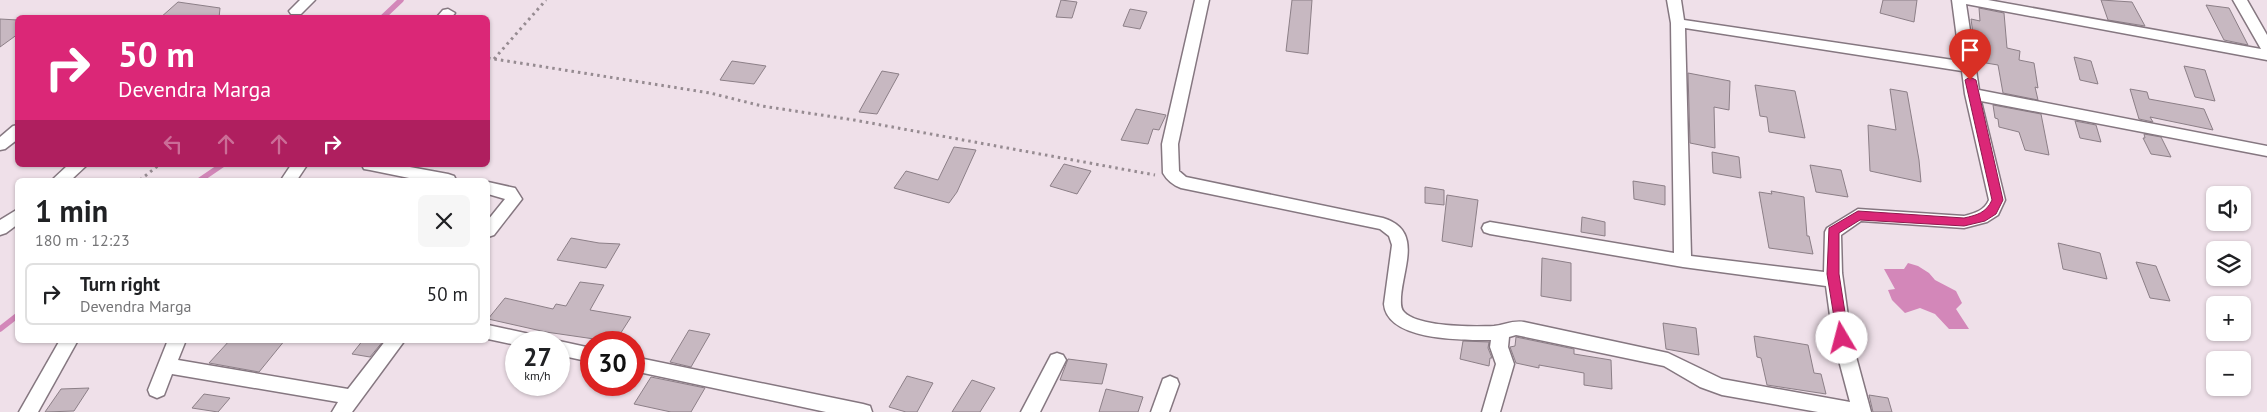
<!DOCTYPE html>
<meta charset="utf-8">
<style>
:root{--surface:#fff;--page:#f6f6f6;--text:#202124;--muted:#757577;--line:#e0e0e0}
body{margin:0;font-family:"PT Sans",sans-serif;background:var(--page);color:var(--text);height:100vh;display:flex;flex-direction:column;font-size:19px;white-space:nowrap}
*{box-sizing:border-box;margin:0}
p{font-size:16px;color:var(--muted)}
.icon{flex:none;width:28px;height:28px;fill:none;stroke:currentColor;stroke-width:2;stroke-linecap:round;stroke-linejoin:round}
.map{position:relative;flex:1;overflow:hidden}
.side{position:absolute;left:15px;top:178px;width:475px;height:165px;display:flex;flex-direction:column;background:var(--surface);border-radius:8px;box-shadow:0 1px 4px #0004}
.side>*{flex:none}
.hud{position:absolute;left:15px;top:15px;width:475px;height:152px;border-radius:8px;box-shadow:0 1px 4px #0004;background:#db2777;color:#fff;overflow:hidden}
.tools{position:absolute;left:2206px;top:186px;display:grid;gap:10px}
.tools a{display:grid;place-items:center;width:45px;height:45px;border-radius:8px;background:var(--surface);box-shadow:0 1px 4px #0004;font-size:25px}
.speed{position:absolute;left:505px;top:331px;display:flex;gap:10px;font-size:25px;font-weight:700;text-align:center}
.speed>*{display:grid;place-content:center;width:65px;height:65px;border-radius:50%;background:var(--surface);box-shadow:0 1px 4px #0004;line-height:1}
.speed small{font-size:12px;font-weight:400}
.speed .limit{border:8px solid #d22;background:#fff;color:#111}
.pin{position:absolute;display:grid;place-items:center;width:42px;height:42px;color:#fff;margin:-51px -21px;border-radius:50% 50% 50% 0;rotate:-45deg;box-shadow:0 0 5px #0007}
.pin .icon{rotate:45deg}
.me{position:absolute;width:55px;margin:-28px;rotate:352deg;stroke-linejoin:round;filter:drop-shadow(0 0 4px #0008)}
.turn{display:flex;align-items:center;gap:18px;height:105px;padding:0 20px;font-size:22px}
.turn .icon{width:65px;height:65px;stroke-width:2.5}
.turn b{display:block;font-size:35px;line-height:42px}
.lanes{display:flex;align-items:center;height:48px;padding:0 20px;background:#0003;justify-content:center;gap:25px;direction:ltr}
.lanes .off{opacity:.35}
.round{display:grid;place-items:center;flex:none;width:52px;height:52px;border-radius:8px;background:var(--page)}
.summary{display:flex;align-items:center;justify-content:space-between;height:85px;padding:0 20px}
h1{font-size:30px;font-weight:800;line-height:38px}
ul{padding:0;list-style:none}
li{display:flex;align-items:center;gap:15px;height:62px;margin:0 10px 8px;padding:0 10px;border:2px solid var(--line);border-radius:8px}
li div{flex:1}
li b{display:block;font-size:19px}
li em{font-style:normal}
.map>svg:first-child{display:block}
.water{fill:#d387b9}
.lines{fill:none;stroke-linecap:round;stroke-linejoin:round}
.stream{stroke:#d387b9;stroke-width:5.5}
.building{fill:#c7b8c1;stroke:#8c7f87}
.minor-casing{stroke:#857780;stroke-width:3}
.path{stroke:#968b91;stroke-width:3;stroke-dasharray:2.5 4;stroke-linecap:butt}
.minor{fill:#fff;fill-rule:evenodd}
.route{fill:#db2777;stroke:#8e194d}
</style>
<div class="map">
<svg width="2267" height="412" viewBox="0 0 2267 412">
<rect width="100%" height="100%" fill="#efe0e9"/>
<polygon class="water" points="1908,263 1918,266 1929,273 1935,280 1956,291 1962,303 1956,309 1969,329 1949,329 1935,314 1920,308 1905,313 1892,300 1888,290 1895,289 1884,269 1904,269"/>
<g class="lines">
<g class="stream">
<polyline points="382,18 401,0"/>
<polyline points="200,180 222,165"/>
<polyline points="0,329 18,315"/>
</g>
</g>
<g class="building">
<polygon points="1061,0 1077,2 1072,18 1056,17"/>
<polygon points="1292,0 1312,0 1308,54 1286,51"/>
<polygon points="1883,0 1917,0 1914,22 1880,13"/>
<polygon points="2101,0 2132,2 2145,26 2108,20"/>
<polygon points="178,2 220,8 219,18 160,18"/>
<polygon points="2206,5 2229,8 2248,45 2224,40"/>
<polygon points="1979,8 2004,13 2007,48 2020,51 2019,60 2034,63 2038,88 2035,87 2038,100 2003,93 1998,65 1986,63 1983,43 1974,41 1971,19 1980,21"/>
<polygon points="1130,9 1147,12 1140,29 1123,26"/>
<polygon points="0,19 18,20 18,34 0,47"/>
<polygon points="2074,57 2091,61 2098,84 2080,80"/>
<polygon points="732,61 766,66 754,84 720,80"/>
<polygon points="2184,66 2205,70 2215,101 2195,97"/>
<polygon points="882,71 899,74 877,114 859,112"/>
<polygon points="1688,73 1730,81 1729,110 1714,107 1715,148 1690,143"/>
<polygon points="1755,85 1795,91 1805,138 1769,132 1767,117 1760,116"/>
<polygon points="1890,89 1907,92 1919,160 1921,182 1870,171 1868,125 1896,130"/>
<polygon points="2130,89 2147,92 2149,99 2204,109 2213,130 2150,117 2153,122 2139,119"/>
<polygon points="1993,105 2041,114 2049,155 2025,150 2019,132 1999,127 1998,119 1995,118"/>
<polygon points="1136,109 1166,115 1159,130 1153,129 1148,144 1121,140"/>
<polygon points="2075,121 2096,125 2101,142 2080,138"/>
<polygon points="2144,134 2161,137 2171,157 2151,154 2143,138 2145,138"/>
<polygon points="954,147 976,150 957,192 949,203 894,188 906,171 938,180"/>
<polygon points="1712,152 1739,157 1741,178 1713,173"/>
<polygon points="1064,164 1091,171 1077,194 1050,186"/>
<polygon points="1810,165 1841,170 1848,197 1816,192"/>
<polygon points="1633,181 1665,186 1665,205 1634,199"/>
<polygon points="1425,187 1444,190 1444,205 1425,203"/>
<polygon points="1771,191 1804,197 1807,236 1809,236 1813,254 1769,248 1759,192 1772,194"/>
<polygon points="1447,195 1478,200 1472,247 1442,241"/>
<polygon points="1582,217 1605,222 1605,236 1581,232"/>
<polygon points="571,238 599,243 620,244 606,268 557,260"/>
<polygon points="2058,243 2100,253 2107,279 2063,269"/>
<polygon points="1542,258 1571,263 1571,301 1541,296"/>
<polygon points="2136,262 2156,266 2170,301 2150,298"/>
<polygon points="580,282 604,285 590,310 631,317 615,342 546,332 488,319 505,298 553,309 556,304 566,306"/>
<polygon points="1663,323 1696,328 1699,355 1666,349"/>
<polygon points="689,330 710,334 691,367 670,362"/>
<polygon points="1754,336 1808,345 1814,373 1821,374 1826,394 1767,385 1761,358 1757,357"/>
<polygon points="1516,337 1574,349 1574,354 1611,360 1612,389 1584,385 1584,373 1539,365 1539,368 1516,363 1510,347 1515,346"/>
<polygon points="230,340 285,340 259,372 209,363"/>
<polygon points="363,340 384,340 370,357 352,354"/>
<polygon points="1463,341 1489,342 1488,348 1492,358 1490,358 1489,366 1460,359"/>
<polygon points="1068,359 1107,364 1102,384 1060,380"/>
<polygon points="907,376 933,383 917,412 906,412 889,407"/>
<polygon points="651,377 705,388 691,412 671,412 634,404"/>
<polygon points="972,380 995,388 980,412 952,412"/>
<polygon points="89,388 74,411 45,412 61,389"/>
<polygon points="1106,389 1143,397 1138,412 1099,412"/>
<polygon points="204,394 230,398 218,412 192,408"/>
<polygon points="1869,395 1888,398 1892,412 1873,412"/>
</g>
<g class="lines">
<g class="minor-casing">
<g id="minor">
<polygon points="300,0 315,0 301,14 291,14 289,11"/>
<path d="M1195,0H1209L1178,144L1179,171L1186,177L1383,218C1423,230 1403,267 1401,297C1401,302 1400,308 1404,312C1418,327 1473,327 1494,326C1504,325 1513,320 1524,322L1668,353L1722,379L1850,402L1833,338L1826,286L1683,267L1490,234L1484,232L1482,228L1484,224L1490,222L1674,253L1671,23L1667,0H1681L1684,20L1960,61L1952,0H1988L2261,49L2233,0H2247L2267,35V60L1966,4L1979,90L2267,146V156L1981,101L2005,200L1998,215L1987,222L1964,228L1861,221L1841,235L1842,273L1851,338L1871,412H1818L1722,395L1700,387L1664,366L1516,335L1509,337L1508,347L1514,364L1500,412H1482L1496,364L1490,347L1491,340C1462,340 1387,341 1384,304L1392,245L1389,236L1380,229L1181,188C1173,185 1167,180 1163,173L1162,144ZM1685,28L1962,71L1965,94L1989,200C1984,211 1975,213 1964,216L1858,209L1827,228L1825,232L1824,272L1691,256Z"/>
<polygon points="448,9 455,13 451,18 436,18 443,10"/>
<polygon points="18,125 18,139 5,149 0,150 0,137 13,126"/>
<polygon points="68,165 87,165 71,180 52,180"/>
<polygon points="291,165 307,165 297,180 281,180"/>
<polygon points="362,165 399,165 448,174 454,176 456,180 419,180 370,170 364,169"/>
<polygon points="488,182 515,188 522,199 494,235 488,237 488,220 505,199 488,194"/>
<polygon points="18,209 18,224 6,233 0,235 0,220"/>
<polygon points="488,325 534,335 540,337 543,342 516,342 516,345 488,339"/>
<polygon points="60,340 78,340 38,412 19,412"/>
<polygon points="168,340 186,340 178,360 348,389 386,340 405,340 352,412 332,412 338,402 172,374 164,395 157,398 150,395 148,390"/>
<polygon points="559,341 591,348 591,362 559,355 559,342 554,342"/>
<polygon points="1057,353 1063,355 1066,360 1040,412 1021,412 1051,355"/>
<polygon points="634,357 863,404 870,406 872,412 826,412 634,371"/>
<polygon points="1170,376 1177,379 1179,384 1169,412 1151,412 1163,379"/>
</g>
</g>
<g class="path">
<polyline points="488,58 710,93 762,106 854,120 1155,175"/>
<polyline points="494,59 546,0"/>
<polyline points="140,180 159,165"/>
<polyline points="16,278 18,277"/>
</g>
<use href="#minor" class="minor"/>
</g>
<path class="route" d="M1970,77L1976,80L2003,200L1996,214L1985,221L1964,226L1860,220L1839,233V274L1849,338L1847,342H1838L1827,274L1829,228L1858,211L1964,218C1977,215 1986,213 1992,200L1965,80Z"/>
</svg>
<div class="tools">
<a><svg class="icon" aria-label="sound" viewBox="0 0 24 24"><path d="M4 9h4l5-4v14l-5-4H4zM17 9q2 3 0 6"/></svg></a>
<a><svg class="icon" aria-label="layers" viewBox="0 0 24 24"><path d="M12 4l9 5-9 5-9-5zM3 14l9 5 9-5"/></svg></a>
<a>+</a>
<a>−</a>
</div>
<div class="speed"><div>27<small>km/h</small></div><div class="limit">30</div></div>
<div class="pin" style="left:1970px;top:80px;background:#d93025"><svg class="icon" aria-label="arrive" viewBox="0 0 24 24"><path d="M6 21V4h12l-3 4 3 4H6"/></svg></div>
<svg class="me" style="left:1842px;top:338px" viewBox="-20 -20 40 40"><circle r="19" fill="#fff"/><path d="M0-13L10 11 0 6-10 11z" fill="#db2777"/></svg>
<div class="hud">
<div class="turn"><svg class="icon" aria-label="right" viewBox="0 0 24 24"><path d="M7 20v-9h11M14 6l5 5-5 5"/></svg><div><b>50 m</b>Devendra Marga</div></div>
<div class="lanes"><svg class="icon off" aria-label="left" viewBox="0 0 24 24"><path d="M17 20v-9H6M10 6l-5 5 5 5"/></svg><svg class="icon off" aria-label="ahead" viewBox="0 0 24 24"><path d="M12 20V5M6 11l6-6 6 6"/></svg><svg class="icon off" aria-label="ahead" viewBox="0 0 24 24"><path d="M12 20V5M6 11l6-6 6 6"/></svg><svg class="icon" aria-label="right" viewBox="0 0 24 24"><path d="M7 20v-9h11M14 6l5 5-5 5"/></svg></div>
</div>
<section class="side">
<div class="summary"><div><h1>1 min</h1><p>180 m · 12:23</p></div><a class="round"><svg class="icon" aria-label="close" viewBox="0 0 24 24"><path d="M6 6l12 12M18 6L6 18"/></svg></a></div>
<ul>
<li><svg class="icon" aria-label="right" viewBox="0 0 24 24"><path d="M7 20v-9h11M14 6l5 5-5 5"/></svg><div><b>Turn right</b><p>Devendra Marga</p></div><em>50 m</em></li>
</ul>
</section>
</div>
